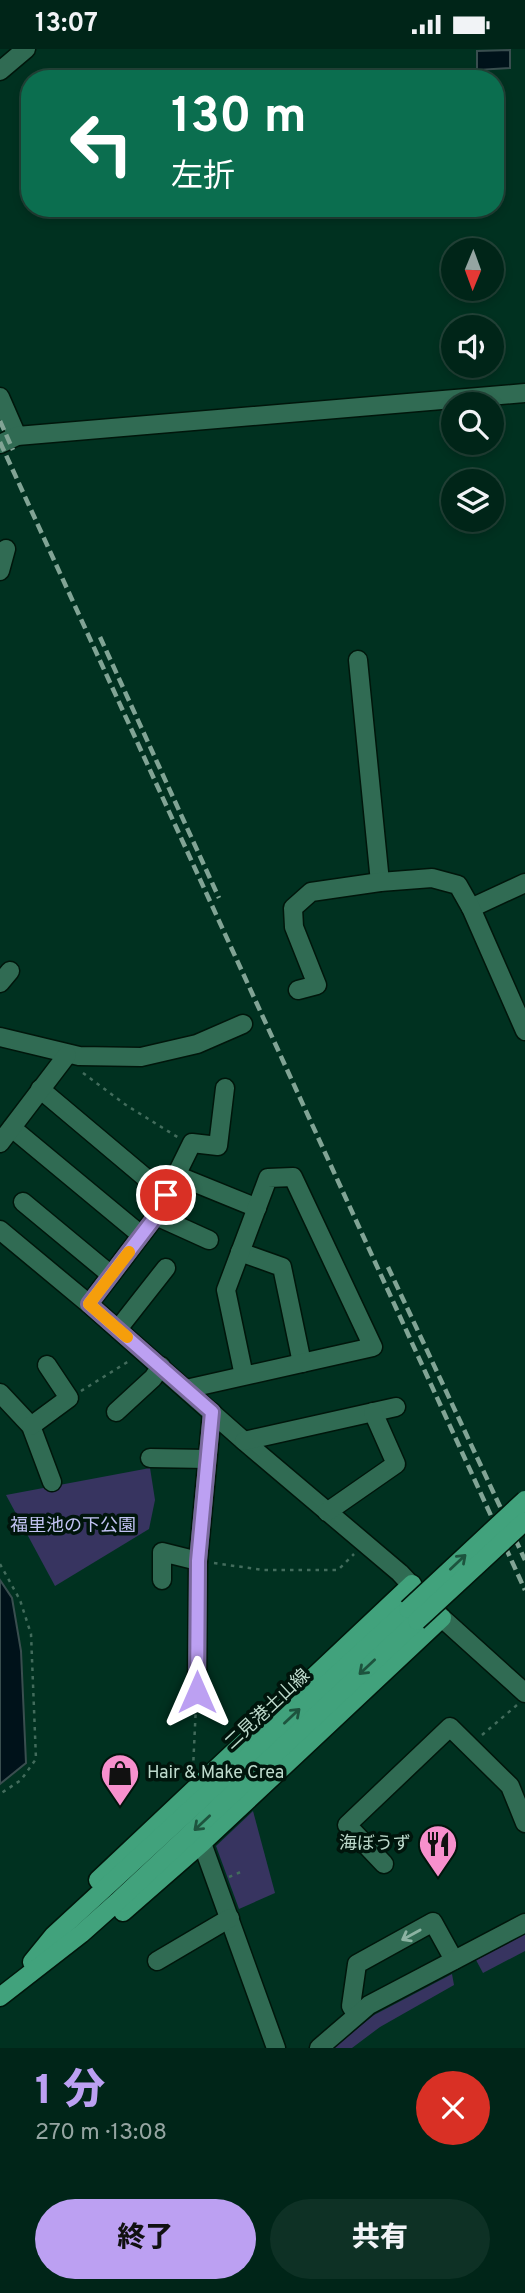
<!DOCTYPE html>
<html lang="ja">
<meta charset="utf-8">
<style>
:root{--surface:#002518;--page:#0e3125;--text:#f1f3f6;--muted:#95a5a2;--line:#224237;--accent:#bca0f2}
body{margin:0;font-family:Overpass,"Noto Sans JP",sans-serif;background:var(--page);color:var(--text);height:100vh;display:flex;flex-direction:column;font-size:26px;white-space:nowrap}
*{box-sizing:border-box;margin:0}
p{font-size:23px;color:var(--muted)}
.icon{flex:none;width:38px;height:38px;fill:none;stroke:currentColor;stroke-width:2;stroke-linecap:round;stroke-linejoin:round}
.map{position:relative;height:1999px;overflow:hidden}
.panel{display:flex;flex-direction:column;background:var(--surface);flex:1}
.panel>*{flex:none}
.top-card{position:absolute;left:21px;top:21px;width:483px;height:147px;border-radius:28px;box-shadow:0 4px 10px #0003,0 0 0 2px var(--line);background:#0b6e4f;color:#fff;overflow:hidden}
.needle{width:46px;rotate:181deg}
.fabs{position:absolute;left:441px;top:189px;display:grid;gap:14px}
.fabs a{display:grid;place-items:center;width:63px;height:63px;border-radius:50%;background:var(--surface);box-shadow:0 4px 10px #0003,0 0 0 2px var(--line);font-size:35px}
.pin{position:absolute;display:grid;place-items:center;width:60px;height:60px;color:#fff;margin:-30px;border:4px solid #fff;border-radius:50%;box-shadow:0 2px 7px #0007}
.me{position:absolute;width:77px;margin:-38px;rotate:0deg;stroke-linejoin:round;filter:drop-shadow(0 0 5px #0008)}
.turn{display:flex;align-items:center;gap:24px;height:147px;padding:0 35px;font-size:32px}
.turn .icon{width:91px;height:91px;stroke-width:2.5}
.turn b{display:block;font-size:49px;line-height:60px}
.round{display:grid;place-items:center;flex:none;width:74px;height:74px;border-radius:37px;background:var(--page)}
.headline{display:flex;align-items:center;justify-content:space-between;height:119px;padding:0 35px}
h1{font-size:42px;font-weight:800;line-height:52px;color:var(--accent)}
.button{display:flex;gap:14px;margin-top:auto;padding:14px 35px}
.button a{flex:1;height:80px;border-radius:42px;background:var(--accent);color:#111;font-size:28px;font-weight:800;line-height:80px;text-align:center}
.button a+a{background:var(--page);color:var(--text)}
.status{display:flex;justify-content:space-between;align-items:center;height:49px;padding:0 35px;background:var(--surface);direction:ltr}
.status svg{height:19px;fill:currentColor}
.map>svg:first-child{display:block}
.green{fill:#373460}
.water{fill:#00121a;stroke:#394e4f;stroke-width:2}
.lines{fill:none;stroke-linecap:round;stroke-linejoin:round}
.minor-casing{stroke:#00160b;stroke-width:21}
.major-casing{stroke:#00160b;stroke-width:21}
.path{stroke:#426c5c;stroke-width:2.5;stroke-dasharray:3.5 5;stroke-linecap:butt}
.minor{stroke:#306b53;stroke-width:18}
.major{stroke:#41a27c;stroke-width:18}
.rail{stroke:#81a495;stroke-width:4.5;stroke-dasharray:10 5;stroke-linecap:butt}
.major-bridge-casing{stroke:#00160b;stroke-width:21;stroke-linecap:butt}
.major-bridge{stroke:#41a27c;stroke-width:18}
.oneway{stroke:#1d543e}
.oneway2{stroke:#8cb3a2}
.route-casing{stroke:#7a689d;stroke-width:18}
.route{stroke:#bca0f2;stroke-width:12}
.slow{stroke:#f59e0b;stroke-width:12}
.labels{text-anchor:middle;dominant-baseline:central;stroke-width:7;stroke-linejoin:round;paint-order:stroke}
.park-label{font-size:18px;fill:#c2c3f3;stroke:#00150c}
.street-label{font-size:18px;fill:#bddacc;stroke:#00150c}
.poi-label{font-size:18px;fill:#bddacc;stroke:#00150c;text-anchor:start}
</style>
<div class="status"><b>13:07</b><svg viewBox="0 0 49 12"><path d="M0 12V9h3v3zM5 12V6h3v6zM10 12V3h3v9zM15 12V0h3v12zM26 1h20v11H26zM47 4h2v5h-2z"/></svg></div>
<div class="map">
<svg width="525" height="1999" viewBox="0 0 525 1999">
<rect width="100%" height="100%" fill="#003120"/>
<g class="green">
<polygon points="150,1419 155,1451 149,1480 55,1537 6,1446"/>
<polygon points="253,1762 275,1844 239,1860 216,1797"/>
<polygon points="525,1885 525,1902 483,1924 476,1911"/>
<polygon points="452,1925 454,1936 380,1978 352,1999 333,1999 374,1966"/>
</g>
<g class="water">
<polygon points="510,1 510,19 477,21 477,2"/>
<polygon points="0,1531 12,1549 21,1602 26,1714 0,1735"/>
</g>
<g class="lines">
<g class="minor-casing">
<g id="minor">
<polyline points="0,22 26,0"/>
<polyline points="0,348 17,387"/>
<polyline points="0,395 17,387 525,344"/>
<polyline points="0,522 6,500"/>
<polyline points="358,611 380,833"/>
<polyline points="471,859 525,834"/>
<polyline points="0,934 10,922"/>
<polyline points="298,941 317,936 294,878 293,859 311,843 380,833 432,829 458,836 471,859 525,982"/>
<polyline points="0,988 79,1007 141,1008 197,995 243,975"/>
<polyline points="40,1040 166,1146"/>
<polyline points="12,1079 141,1186"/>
<polyline points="0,1094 67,1006"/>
<polyline points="176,1126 257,1159"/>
<polyline points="23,1153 111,1226"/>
<polyline points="156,1167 209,1191"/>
<polyline points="0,1181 89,1255 244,1392 400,1524 442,1569 525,1644"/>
<polyline points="240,1203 282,1218 302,1314"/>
<polyline points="89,1255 156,1167 192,1094 218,1097 225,1039"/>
<polyline points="118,1280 166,1219"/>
<polyline points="186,1340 373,1298 293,1128 268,1129 226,1241 244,1327"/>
<polyline points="0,1344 31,1377 52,1433"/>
<polyline points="116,1363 153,1329 161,1317"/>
<polyline points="31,1377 69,1349 47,1316"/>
<polyline points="244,1392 396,1358"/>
<polyline points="150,1409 207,1410"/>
<polyline points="327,1463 396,1415 373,1363"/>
<polyline points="162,1531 162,1503 198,1512 212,1363"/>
<polyline points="197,1643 198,1512"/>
<polyline points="202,1794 276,1999"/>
<polyline points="384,1815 347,1776 450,1678 510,1737 525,1774"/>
<polyline points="157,1912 230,1869"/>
<polyline points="356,1965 351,1957 357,1915 433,1873 454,1911"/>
<polyline points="319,1999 369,1956 525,1874"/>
</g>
</g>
<g class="major-casing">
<g id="major">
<polyline points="98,1831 412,1535"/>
<polyline points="123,1863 202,1794 442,1569"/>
<polyline points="32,1913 54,1886 408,1560"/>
<polyline points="0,1948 81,1885 117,1853 417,1572"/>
</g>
</g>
<g class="path">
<polyline points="83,1024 126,1056 179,1089"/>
<polyline points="81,1342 129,1312"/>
<polyline points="214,1514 263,1521 338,1521 354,1505"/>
<polyline points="0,1515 20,1551 31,1585 36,1710 21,1731 0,1745"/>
<polyline points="482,1686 517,1656"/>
<polyline points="193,1720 196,1656"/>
<polyline points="229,1828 243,1822"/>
</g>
<use href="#minor" class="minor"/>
<use href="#major" class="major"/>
<g class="rail">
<polyline points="0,372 13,401"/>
<polyline points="0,393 525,1541"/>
<polyline points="100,588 219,849"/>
<polyline points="388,1218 525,1511"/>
</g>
<g class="major-bridge-casing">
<g id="major-bridge">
<polyline points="408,1560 525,1451"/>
<polyline points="417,1572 525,1472"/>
</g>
</g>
<use href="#major-bridge" class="major-bridge"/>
</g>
<defs><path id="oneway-shaft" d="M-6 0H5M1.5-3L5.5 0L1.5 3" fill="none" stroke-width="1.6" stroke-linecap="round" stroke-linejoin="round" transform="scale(1.75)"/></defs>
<g class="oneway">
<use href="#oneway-shaft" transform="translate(458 1513) rotate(-43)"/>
<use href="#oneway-shaft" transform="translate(367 1618) rotate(137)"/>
<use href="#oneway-shaft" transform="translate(292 1667) rotate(-43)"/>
<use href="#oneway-shaft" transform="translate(202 1774) rotate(137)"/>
</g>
<use class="oneway2" href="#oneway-shaft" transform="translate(411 1886) rotate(151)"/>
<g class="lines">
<g class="route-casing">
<polyline id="route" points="166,1146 156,1167 89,1255 212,1363 198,1512 197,1643"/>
</g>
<use href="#route" class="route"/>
<polyline class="slow" points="127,1288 89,1255 129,1203"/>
</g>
<defs>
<g id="shop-pin" transform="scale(2.0125)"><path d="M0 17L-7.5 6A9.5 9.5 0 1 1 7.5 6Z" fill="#f790cd" stroke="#00150c"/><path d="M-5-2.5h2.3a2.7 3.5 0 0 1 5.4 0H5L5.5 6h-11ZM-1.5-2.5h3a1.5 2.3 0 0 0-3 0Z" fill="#111"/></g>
<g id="restaurant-pin" transform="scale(2.0125)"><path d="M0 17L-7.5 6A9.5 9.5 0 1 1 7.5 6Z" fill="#f790cd" stroke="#00150c"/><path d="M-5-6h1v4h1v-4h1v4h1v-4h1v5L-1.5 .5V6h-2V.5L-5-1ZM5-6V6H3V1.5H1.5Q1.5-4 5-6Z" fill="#111"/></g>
</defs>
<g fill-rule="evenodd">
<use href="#shop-pin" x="120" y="1724"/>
<use href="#restaurant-pin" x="438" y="1795"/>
</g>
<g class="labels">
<g class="park-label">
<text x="73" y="1477">福里池の下公園</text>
</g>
<g class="street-label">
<text transform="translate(268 1661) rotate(-43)">二見港土山線</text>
</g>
<g class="poi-label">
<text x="147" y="1724">Hair &amp; Make Crea</text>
<text x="411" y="1795" text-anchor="end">海ぼうず</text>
</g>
</g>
</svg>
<div class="fabs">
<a><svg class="needle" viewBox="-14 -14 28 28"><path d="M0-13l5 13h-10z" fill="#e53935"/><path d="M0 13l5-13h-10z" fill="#95a5a2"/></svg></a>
<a><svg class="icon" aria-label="sound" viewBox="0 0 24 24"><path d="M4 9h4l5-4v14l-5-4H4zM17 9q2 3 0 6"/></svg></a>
<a><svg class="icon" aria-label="search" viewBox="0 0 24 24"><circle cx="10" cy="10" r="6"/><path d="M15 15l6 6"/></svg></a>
<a><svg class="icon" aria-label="layers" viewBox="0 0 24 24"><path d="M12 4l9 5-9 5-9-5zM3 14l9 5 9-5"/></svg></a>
</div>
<div class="pin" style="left:166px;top:1146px;background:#d93025"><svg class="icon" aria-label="arrive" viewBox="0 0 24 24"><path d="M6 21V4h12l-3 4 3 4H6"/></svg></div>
<svg class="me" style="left:197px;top:1643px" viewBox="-20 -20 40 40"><path d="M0-17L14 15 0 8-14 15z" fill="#bca0f2" stroke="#fff" stroke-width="4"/></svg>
<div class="top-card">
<div class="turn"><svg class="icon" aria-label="left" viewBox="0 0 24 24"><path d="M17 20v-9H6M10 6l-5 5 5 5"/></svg><div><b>130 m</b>左折</div></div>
</div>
</div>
<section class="panel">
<div class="headline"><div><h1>1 分</h1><p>270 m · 13:08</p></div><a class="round" style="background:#d93025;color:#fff"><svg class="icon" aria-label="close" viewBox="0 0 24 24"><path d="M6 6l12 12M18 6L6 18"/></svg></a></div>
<div class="button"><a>終了</a><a>共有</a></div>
</section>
